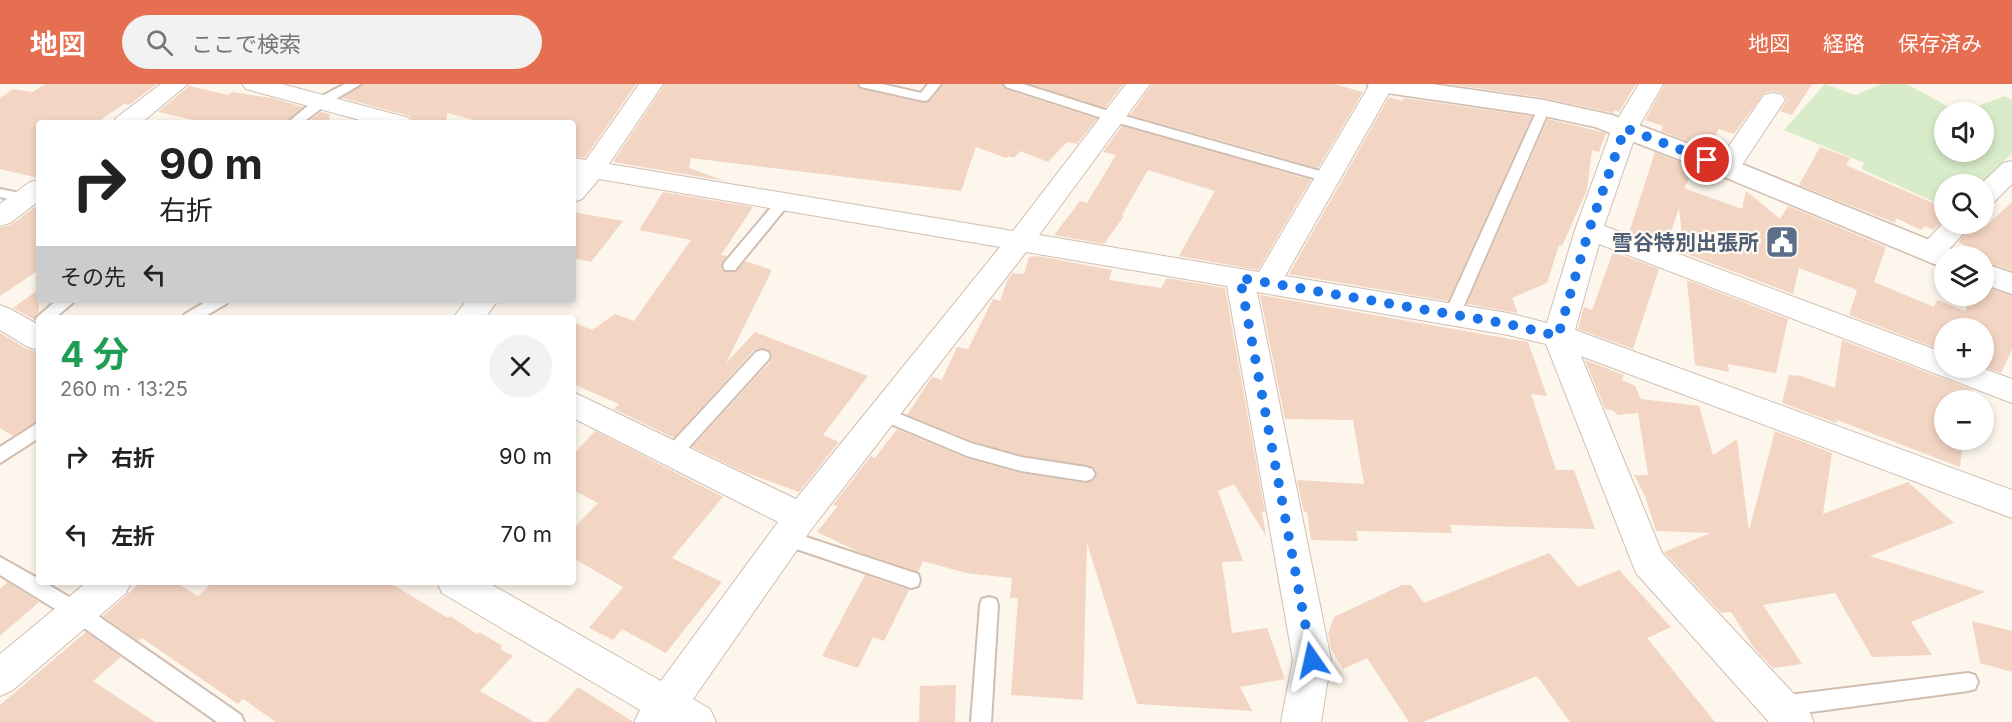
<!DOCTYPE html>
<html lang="ja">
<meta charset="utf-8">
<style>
:root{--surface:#fff;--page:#f2f2f2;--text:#222;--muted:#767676;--accent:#e76f51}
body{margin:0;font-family:Inter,"Noto Sans JP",sans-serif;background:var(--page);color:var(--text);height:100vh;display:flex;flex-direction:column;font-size:22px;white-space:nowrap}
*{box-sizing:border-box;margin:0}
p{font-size:20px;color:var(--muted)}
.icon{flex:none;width:33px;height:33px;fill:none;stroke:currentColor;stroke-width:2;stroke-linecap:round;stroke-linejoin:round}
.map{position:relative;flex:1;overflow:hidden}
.panel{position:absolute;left:36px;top:231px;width:540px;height:270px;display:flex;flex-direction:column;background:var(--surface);border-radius:6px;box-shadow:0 3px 9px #0003}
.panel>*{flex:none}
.banner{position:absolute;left:36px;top:36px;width:540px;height:183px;border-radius:6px;box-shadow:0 3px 9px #0003;background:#fff;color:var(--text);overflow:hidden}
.tools{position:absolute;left:1934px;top:18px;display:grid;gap:12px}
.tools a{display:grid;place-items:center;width:60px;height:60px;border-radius:50%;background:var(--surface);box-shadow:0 3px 9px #0003;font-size:30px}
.pin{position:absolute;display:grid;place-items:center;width:51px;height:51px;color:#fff;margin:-26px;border:3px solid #fff;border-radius:50%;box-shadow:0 2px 6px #0007}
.me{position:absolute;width:66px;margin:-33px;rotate:349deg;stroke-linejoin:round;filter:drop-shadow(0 0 4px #0008)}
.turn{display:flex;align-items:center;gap:21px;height:126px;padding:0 24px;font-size:27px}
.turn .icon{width:78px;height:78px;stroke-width:2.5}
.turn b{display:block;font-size:42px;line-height:51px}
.then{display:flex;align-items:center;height:57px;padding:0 24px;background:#0003;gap:12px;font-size:22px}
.round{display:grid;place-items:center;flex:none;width:63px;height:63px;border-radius:32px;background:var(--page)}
.summary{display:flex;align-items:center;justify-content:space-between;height:102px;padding:0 24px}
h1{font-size:36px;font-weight:700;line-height:45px;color:#1e9e55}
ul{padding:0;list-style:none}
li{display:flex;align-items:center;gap:18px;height:78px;padding:0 24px}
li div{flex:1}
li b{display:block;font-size:22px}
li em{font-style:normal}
header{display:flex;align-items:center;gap:36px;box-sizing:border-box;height:84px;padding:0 30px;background:var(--accent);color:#fff}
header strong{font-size:28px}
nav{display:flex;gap:33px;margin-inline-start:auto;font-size:21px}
.search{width:420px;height:54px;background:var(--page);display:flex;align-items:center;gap:15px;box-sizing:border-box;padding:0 21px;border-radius:33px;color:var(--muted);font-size:22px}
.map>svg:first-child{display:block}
.green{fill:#d8ecc9}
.building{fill:#f3d5c3}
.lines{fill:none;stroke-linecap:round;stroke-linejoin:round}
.service-casing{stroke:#d1beb0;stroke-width:4}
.minor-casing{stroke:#d1beb0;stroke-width:2}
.tertiary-casing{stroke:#d1beb0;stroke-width:3}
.service{fill:#fff;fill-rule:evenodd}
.minor{fill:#fff;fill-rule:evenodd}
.tertiary{fill:#fff;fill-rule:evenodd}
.route{stroke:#1a73e8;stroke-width:10;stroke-dasharray:0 18}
.labels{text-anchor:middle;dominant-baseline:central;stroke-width:4.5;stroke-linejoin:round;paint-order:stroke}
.service-label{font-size:21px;font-weight:bold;fill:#4e5e75;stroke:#fffaf3;text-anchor:end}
</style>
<header>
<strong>地図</strong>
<div class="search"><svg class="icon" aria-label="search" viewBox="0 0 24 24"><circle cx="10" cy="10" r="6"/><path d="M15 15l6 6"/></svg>ここで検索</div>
<nav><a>地図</a><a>経路</a><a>保存済み</a></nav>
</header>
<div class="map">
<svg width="2012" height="638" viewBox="0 0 2012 638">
<rect width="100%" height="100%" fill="#fdf6ec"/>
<polygon class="green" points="1825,0 1855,11 1882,0 1907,0 1958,28 1944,28 1944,68 1983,68 1983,28 1962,28 2005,12 2012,16 2012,69 1981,100 1944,100 1944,122 1861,85 1864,79 1784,46"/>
<g class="building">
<polygon points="46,0 157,0 129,21 124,20 96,39 39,39 39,94 0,85 0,14 13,5 32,8"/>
<polygon points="363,0 636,0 585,74 573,72 573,39 485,39 447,29 446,39 414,39 410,32 342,14"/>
<polygon points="665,0 857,0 861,5 924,19 930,17 943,0 1002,0 1005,5 1097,35 1077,60 1067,58 1048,78 1020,67 1014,74 1009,72 1006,74 976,63 961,107 691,74 689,84 725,97 613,78"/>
<polygon points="1030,0 1123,0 1105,24"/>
<polygon points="1152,0 1334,0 1363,8 1318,84 1130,31"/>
<polygon points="1448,0 1636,0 1619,28 1614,26 1613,29 1544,14"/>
<polygon points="1665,0 1812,0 1792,31 1780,27 1787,17 1784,10 1773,7 1764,9 1734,50 1719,45 1708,65 1661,47 1663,42 1645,36"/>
<polygon points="189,2 228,11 232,8 271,14 303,23 285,39 207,39 158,28"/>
<polygon points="1389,13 1403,17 1403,14 1532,32 1448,217 1289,190"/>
<polygon points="321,28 330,30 329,39 306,39"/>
<polygon points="1548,35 1606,49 1599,68 1592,66 1587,106 1562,162 1559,161 1547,199 1512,214 1518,229 1467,220"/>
<polygon points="1122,42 1311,96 1258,186 1179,172 1215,107 1148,86 1122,131 1124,132 1104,160 1054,151 1080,117 1087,119 1116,71 1103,68"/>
<polygon points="1820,63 1850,74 1846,81 1944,124 1944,136 1933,146 1925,142 1921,146 1896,134 1895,139 1799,101"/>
<polygon points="1655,68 1696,84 1684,104 1742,125 1746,107 1780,135 1788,122 1886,163 1874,198 1934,223 1937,216 1965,227 1971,212 1983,212 1983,202 2012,212 2012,265 2001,289 1983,282 1983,244 1944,244 1944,267 1849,231 1857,206 1799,184 1793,210 1684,169 1679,124 1666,163 1629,149"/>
<polygon points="663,108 753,123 721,171 727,172 721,183 725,188 735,188 745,177 772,186 726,279 755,248 868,292 823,351 839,358 799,408 744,388 692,363 770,278 772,271 769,266 761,264 754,266 674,354 614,325 619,320 573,300 573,238 592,246 615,230 634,237 691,156 639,146"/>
<polygon points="2012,118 2012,187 1986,178 1988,173 1958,158 1974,140 1985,143"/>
<polygon points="39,120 39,186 0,212 0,144 11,141"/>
<polygon points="573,128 623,137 591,178 573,174"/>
<polygon points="1613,168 1659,185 1633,265 1578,245 1584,223 1592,226"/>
<polygon points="1038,172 1112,186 1109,196 1161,204 1167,194 1225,204 1265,428 1262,428 1266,452 1234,400 1218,407 1243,477 1222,478 1232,549 1267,544 1285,595 1240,603 1252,627 1137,620 1087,459 1083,616 1011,611 1018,514 1010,514 1012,494 966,489 923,477 918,488 859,468 817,448 838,422 833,421 871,372 875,374 897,345 966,374 1020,389 1086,399 1094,396 1097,389 1093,383 1021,371 972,357 907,331 932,293 942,296 957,263 968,265 993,215 1000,217 1008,195 1013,189 1024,190 1029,173"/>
<polygon points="1687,196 1788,235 1776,289 1728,280 1729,288 1695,281"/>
<polygon points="39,205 39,228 35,232 35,236 13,224"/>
<polygon points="1260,211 1528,258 1547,312 1531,310 1556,386 1574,386 1595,445 1450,441 1452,449 1356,447 1358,457 1311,456 1307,428 1304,428 1297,396 1364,400 1353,336 1285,335"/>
<polygon points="0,249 27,265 39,268 39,336 13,352 0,344"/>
<polygon points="1842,256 1973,306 1971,316 1944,316 1944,356 1963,356 1960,383 1837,336 1836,339 1782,319 1789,291 1801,292 1835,304"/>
<polygon points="1585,276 1624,291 1622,296 1635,302 1641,315 1699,322 1713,371 1737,355 1749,447 1775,347 1832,369 1823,430 1908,398 1954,439 1870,472 1985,508 1911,538 1932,571 1872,573 1835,509 1763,521 1802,580 1773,584 1754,564 1731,528 1721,529 1664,468 1711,449 1656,447 1645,412 1634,391 1648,391 1638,329 1618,331 1612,326 1605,325"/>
<polygon points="595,347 723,413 672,474 722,498 666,569 622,545 613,556 589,544 623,503 573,474 573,445 598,419 573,406 573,371"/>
<polygon points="1549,469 1578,503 1619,486 1671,543 1647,554 1715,638 1570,638 1537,592 1423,638 1409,638 1367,574 1343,585 1331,565 1328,550 1334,533 1402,501 1411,501 1424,519"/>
<polygon points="865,491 909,506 884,557 873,553 858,584 822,572"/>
<polygon points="8,498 39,518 0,552 0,505"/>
<polygon points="141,498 175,498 198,512 213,498 388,498 448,534 450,532 477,550 479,548 503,562 500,565 513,572 480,607 534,638 276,638 243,615 238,620 142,554 138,557 103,532"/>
<polygon points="1972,537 2012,547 2012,588 1980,579"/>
<polygon points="86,548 121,573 93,597 155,638 0,638 0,621"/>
<polygon points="956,601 955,638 919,638 920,602"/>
<polygon points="578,603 632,637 632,638 547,638"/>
</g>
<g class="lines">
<g class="service-casing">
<g id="service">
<polygon points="345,0 361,0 326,21 302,39 287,39 316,15"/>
<polygon points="859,0 882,0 921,9 928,0 941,0 928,16 924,17 861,3"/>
<polygon points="1004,0 1023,0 1118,30 1334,91 1336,94 1329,98 1324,97 1108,36 1006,3"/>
<polygon points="1544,20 1550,24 1460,231 1457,235 1447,235 1444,231 1538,24"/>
<polygon points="0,105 30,111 32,114 25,119 0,113"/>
<polygon points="784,112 789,114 791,117 789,120 735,186 725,186 723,182 725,178 779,114"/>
<polygon points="57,216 76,216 55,234 39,234 39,238 36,234"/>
<polygon points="209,216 229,216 226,220 202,234 182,234 185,230"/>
<polygon points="762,266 768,268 770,272 768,276 680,373 674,375 668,373 665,368 668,363 756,268"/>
<polygon points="885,324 971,359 1021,373 1086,383 1092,385 1095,390 1092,395 1086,397 1021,387 967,372 879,335 877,330 879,325"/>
<polygon points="39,338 39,354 0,379 0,363"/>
<polygon points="788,447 918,490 920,496 918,502 911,504 782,460 779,455 782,450"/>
<polygon points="0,473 39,495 39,498 44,498 84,522 241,631 244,638 217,638 70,534 0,491"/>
<polygon points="989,513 996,515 998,521 991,638 971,638 980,521 982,515"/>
<polygon points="1968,589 1975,591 1978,598 1975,605 1968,607 1781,632 1774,629 1771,622 1774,615 1781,612"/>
</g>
</g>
<g class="minor-casing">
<g id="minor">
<polygon points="161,0 188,0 141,39 113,39 116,34"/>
<polygon points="242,0 282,0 409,34 412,39 371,39 246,5"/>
<polygon points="639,0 663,0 609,80 1013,147 1126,0 1150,0 1039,151 1259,188 1370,0 1394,0 1285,192 1508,229 1547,239 1575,146 1612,44 1639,0 1663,0 1638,44 1604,142 1944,269 1944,284 1982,284 2012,295 2012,319 1599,160 1575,246 2012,406 2012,434 1581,272 1662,469 1808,625 1814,638 1769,638 1636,489 1546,260 1508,251 1257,208 1331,576 1321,638 1281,638 1293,576 1227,202 1026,168 813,443 693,615 710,625 716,638 634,638 640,626 442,509 437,498 487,498 661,597 778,438 573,334 573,308 796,415 1000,163 599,95 582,115 573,118 573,74 586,76"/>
<polygon points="1773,9 1782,11 1785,16 1736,90 1727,92 1718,90 1714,84 1718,78 1764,11"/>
<polygon points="2012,77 2012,100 1992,120 1983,123 1983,100 1981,100 2003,79"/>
<polygon points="39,96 39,117 10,139 0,142 0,120 30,98"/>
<polygon points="1944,138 1972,140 1941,174 1931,176 1921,174 1917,167"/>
<polygon points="467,216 498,216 485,234 453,234"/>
<polygon points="0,221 10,225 39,241 39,266 28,263 0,246"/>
<polygon points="87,498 131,498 126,509 13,606 0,612 0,570"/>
</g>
</g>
<g class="tertiary-casing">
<g id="tertiary">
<polygon points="1367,0 1432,0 1544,16 1612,31 1737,78 1954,166 1958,172 1944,172 1944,183 1934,180 1717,90 1595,43 1544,32 1380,8 1371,5"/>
<polygon points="1983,179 2012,189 2012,210 1983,200"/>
</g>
</g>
<use href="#service" class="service"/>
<use href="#minor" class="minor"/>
<use href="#tertiary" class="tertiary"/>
</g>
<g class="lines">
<polyline class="route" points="1312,576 1240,194 1508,240 1558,252 1589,146 1625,44 1707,76"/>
</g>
<defs>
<g id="civic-square" transform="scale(1.725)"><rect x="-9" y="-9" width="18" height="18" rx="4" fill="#5c6f8a" stroke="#fffaf3"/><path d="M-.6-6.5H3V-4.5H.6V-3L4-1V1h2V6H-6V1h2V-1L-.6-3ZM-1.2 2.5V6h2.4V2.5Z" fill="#fff"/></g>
</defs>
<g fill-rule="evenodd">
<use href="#civic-square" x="1782" y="158"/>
</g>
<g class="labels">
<g class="service-label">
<text x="1759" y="158">雪谷特別出張所</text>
</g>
</g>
</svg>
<div class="tools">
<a><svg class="icon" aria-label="sound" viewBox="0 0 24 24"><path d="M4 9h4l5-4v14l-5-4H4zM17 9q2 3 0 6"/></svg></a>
<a><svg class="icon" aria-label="search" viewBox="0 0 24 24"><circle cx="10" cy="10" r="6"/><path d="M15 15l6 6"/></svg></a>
<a><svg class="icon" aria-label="layers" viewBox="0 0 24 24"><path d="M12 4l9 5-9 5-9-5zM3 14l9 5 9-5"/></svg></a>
<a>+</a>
<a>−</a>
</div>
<div class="pin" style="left:1707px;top:76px;background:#d93025"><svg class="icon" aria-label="arrive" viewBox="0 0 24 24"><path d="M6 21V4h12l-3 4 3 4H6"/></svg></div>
<svg class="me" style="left:1312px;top:576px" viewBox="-20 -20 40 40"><path d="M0-17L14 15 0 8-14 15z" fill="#1a73e8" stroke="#fff" stroke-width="4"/></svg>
<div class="banner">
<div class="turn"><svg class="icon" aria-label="right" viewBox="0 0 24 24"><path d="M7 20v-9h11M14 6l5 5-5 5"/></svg><div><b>90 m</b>右折</div></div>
<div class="then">その先<svg class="icon" aria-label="left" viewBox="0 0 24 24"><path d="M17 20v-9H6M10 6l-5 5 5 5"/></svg></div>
</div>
<section class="panel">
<div class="summary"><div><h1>4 分</h1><p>260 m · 13:25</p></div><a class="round"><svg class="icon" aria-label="close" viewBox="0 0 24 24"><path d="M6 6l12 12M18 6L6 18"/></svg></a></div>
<ul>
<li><svg class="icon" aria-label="right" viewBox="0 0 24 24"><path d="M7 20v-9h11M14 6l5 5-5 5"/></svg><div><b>右折</b></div><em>90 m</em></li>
<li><svg class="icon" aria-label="left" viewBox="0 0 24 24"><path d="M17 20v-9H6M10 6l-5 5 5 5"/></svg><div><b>左折</b></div><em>70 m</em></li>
</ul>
</section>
</div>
